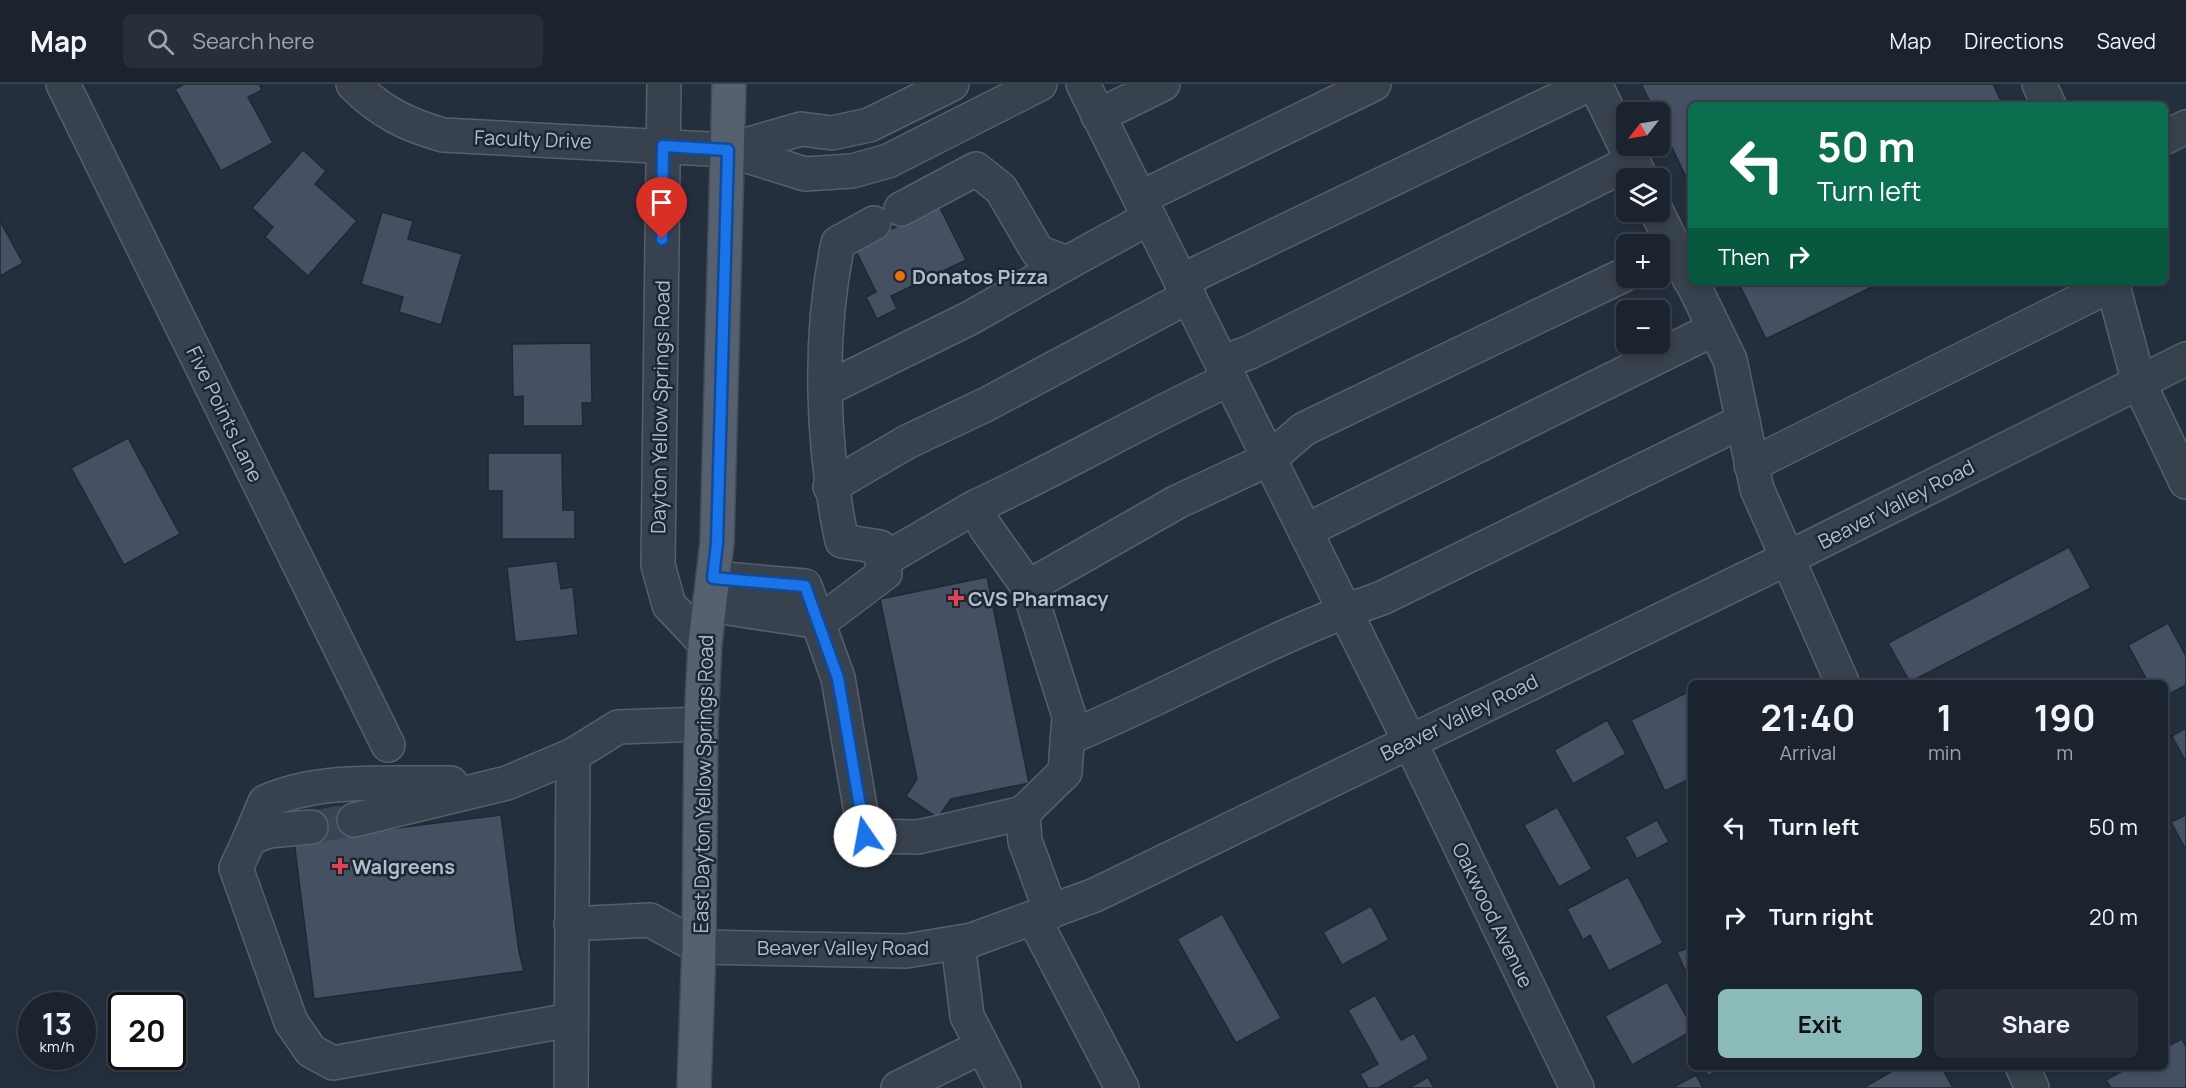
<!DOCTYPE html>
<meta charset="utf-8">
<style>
:root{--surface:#1b232e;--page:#282f3a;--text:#f1f3f6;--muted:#a0a4aa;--line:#39404a;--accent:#8bbbb9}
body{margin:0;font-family:Manrope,sans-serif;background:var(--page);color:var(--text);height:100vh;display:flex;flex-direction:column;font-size:22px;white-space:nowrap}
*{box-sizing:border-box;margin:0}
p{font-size:20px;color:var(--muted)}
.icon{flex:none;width:33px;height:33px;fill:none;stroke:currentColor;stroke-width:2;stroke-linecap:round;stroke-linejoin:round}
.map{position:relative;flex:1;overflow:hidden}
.details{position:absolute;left:1688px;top:596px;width:480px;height:390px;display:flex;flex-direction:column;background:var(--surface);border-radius:9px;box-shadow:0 3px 9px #0003,0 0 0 2px var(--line)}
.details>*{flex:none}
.top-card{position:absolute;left:1688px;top:18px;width:480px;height:183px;border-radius:9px;box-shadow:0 3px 9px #0003,0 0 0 2px var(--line);background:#0b6e4f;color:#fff;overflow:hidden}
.needle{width:39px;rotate:239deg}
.buttons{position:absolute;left:1616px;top:18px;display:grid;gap:12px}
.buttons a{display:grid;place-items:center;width:54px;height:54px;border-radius:9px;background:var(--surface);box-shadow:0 3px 9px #0003,0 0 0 2px var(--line);font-size:30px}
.speed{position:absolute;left:18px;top:908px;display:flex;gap:12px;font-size:30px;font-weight:700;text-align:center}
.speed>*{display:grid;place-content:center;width:78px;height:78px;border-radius:50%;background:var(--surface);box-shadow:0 3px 9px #0003,0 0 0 2px var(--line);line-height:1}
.speed small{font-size:15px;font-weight:400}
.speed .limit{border:3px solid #111;border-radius:9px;background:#fff;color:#111}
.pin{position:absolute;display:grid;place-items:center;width:51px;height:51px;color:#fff;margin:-62px -26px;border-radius:50% 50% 50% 0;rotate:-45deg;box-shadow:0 0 6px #0007}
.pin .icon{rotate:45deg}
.me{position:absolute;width:66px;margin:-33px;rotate:348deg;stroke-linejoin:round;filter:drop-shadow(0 0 4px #0008)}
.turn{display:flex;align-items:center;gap:21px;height:126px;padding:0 30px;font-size:27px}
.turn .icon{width:78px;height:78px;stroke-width:2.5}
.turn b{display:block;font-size:42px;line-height:51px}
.then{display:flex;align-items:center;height:57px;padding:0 30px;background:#0003;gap:12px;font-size:22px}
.eta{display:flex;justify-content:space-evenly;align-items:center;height:102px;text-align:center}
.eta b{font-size:36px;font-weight:700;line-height:42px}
.button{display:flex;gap:12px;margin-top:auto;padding:12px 30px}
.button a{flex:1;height:69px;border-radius:9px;background:var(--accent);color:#111;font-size:24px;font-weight:700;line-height:69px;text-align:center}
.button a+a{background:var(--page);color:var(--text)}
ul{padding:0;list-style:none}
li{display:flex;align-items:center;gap:18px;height:90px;padding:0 30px}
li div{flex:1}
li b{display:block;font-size:22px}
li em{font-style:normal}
header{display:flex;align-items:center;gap:36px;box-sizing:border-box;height:84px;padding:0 30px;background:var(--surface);border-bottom:2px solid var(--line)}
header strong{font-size:28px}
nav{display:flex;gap:33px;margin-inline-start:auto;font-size:21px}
.search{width:420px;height:54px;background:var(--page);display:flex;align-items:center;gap:15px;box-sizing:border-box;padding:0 21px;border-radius:9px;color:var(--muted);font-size:22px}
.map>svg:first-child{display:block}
.building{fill:#455162;stroke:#1f2835;stroke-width:1.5}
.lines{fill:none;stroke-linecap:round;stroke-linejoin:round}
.minor-tunnel{stroke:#3a4453;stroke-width:33;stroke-dasharray:33 16;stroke-linecap:butt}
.minor-casing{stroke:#565f6c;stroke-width:36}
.major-casing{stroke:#414a57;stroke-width:36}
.minor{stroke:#38414e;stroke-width:33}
.major{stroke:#56606e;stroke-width:33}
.route-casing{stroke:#114b97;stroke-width:15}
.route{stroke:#1a73e8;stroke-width:10}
.food-dot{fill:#e8710a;stroke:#1d2633;stroke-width:2}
.health-dot{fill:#e0444e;stroke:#1d2633;stroke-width:2}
.labels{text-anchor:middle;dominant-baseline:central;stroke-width:5;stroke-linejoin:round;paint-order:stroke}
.street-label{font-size:20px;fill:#b4bcc9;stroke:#1d2633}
.poi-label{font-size:20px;font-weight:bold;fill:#b4bcc9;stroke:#1d2633;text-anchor:start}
</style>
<header>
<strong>Map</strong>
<div class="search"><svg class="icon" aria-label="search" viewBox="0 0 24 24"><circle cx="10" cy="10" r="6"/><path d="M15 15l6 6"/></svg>Search here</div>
<nav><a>Map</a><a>Directions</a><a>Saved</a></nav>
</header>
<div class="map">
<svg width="2186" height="1004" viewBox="0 0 2186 1004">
<rect width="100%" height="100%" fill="#242f3e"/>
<g class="building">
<polygon points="184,0 259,0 262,6 248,13 273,59 221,87 175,5"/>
<polygon points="1641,0 1993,0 2003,21 1690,21 1690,101 1659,37 1659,28 1655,28"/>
<polygon points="303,66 326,87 315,100 357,137 308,192 265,153 273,143 252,124"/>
<polygon points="939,122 966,176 891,212 897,225 877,235 866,213 876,208 854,163"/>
<polygon points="382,128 413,137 408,155 462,170 441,241 399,228 403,213 361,200"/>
<polygon points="0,137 23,179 0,192"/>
<polygon points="1738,198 1882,198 1766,255"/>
<polygon points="591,259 592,319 582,319 583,342 523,342 523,312 513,313 512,260"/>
<polygon points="128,354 180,450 124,481 71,384"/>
<polygon points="488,369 562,369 563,426 575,426 575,455 502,455 502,407 488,407"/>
<polygon points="2069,463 2091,504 1910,598 1888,559"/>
<polygon points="557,477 561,505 573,503 578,551 515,558 507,483"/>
<polygon points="987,493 1029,699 951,715 938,734 906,712 917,695 880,515"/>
<polygon points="2168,539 2186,572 2186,601 2164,613 2164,598 2148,598 2128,561"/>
<polygon points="1690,607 1690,695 1665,707 1631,636"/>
<polygon points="1607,636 1626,670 1573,700 1554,666"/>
<polygon points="2186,644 2186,678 2172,652"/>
<polygon points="351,722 356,749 501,731 519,868 524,887 314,915 294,757 308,727"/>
<polygon points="1557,723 1592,785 1559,803 1524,741"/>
<polygon points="2186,731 2186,766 2171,738"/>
<polygon points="1657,736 1669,758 1637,775 1625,753"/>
<polygon points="1628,793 1663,859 1609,887 1590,851 1583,856 1567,825"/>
<polygon points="1371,822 1389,856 1342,881 1323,848"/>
<polygon points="1222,830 1281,934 1236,959 1177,855"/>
<polygon points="1690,863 1690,898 1677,868"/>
<polygon points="1667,898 1690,939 1690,948 1632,981 1605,932"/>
<polygon points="1375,911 1401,956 1414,949 1429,975 1378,1004 1368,1004 1360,990 1378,980 1348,926"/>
<polygon points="2182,955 2186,963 2186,1004 2111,1004 2106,996 2131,982 2164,982 2164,964"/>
<polygon points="1703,982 1724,982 1708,992"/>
<polygon points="1901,982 1941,982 1953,1004 1863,1004"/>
<polygon points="1696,991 1703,1004 1672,1004"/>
<polygon points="1428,993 1434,1004 1409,1004"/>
</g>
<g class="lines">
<polyline class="minor-tunnel" points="311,743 354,736"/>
<g class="minor-casing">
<g id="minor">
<polyline points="63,0 388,661"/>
<path d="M353,0C379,27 407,41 443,51L728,66L805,90L852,87L888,77L1040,0"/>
<polyline points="664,0 658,481 669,521 705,559"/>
<polyline points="1083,0 1410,658 1577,1004"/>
<polyline points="1595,0 1641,94"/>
<polyline points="2039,0 2049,21"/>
<polyline points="1098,32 1163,0"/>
<polyline points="2166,53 2186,43"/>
<polyline points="728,66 801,45 832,49 869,41 952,0"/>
<polyline points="1140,114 1374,0"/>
<polyline points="901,125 976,85 1001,105 1038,168 1067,179 1149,134"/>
<polyline points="1657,128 1690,196"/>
<polyline points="1181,197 1590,0"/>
<polyline points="1692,198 1730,276 1757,405 1842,598"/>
<polyline points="2112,198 2139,299 2186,398"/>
<polyline points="1222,278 1248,269 1633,77"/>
<polyline points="826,305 970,234 1067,179"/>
<polyline points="1751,381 2113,200"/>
<polyline points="830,403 907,358 987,320 1189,212"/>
<path d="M975,423C1062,383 1143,335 1230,295"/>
<polyline points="1305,447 1714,245"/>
<polyline points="713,494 805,502 838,594 865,752 918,753 1023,729 1065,688 1069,632 1028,503 986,444 975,423 882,477"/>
<polyline points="1028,503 1177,418 1269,375 1304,345 1626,190"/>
<path d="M709,521L820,538L885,489L880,463L842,457C822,363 818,254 838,159L874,139"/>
<path d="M1068,654C1174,610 1273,551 1382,514L1743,337"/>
<polyline points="1023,729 1025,757 1051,828"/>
<polyline points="354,736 507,699 573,671 618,643 701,640"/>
<polyline points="311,743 269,747 250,754 236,784 291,938 311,967 333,979 570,936"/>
<path d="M250,754L265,718C321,693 390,700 451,699"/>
<polyline points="1034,835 1122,1004"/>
<polyline points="571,840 650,836 699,863 906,867 972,856 1095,811 1786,475 2186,275"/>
<polyline points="958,859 967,932 1004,1004"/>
<polyline points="2022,982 2032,1004"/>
<polyline points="571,1004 573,671"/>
<polyline points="898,1004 981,963"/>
</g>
</g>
<g class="major-casing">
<polyline id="major" points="694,1004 699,863 701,640 705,559 717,459 729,0"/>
</g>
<use href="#minor" class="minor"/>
<use href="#major" class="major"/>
</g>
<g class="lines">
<g class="route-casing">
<polyline id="route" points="662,155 663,62 728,66 717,459 713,494 805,502 838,594 865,752"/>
</g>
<use href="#route" class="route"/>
</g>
<circle class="food-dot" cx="900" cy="192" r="6"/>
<g class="health-dot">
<path d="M953 505h6v6h6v6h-6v6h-6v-6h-6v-6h6z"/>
<path d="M337 773h6v6h6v6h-6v6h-6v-6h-6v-6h6z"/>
</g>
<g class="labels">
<g class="street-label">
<text transform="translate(533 55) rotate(2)">Faculty Drive</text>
<text transform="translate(660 323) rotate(-89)">Dayton Yellow Springs Road</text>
<text transform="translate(225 330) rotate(64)">Five Points Lane</text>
<text transform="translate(1896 420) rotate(-27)">Beaver Valley Road</text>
<text transform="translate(1459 633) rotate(-26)">Beaver Valley Road</text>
<text transform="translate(703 700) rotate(-89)">East Dayton Yellow Springs Road</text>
<text transform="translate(1493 831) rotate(64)">Oakwood Avenue</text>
<text x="843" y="863">Beaver Valley Road</text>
</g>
<g class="poi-label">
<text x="912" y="192">Donatos Pizza</text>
<text x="968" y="514">CVS Pharmacy</text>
<text x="352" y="782">Walgreens</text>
</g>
</g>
</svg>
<div class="buttons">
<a><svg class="needle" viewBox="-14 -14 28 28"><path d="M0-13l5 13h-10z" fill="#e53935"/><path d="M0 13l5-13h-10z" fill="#a0a4aa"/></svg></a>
<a><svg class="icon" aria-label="layers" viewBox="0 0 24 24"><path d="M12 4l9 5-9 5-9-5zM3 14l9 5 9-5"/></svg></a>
<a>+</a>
<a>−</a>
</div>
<div class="speed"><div>13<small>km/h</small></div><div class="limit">20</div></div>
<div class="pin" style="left:662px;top:155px;background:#d93025"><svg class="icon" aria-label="arrive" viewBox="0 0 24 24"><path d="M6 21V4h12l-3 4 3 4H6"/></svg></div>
<svg class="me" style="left:865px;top:752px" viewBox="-20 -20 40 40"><circle r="19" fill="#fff"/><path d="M0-13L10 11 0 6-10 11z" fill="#1a73e8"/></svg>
<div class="top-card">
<div class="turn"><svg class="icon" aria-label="left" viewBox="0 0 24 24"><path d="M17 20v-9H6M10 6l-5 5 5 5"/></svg><div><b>50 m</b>Turn left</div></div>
<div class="then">Then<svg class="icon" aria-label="right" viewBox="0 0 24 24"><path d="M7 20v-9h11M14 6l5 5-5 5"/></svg></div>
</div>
<section class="details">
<div class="eta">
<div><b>21:40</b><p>Arrival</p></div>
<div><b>1</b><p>min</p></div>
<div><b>190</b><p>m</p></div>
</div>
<ul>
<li><svg class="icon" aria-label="left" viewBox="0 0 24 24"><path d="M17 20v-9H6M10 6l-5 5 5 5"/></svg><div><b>Turn left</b></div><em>50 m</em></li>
<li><svg class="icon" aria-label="right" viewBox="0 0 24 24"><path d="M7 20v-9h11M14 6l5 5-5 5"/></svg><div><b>Turn right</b></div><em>20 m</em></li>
</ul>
<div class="button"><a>Exit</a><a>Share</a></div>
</section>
</div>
